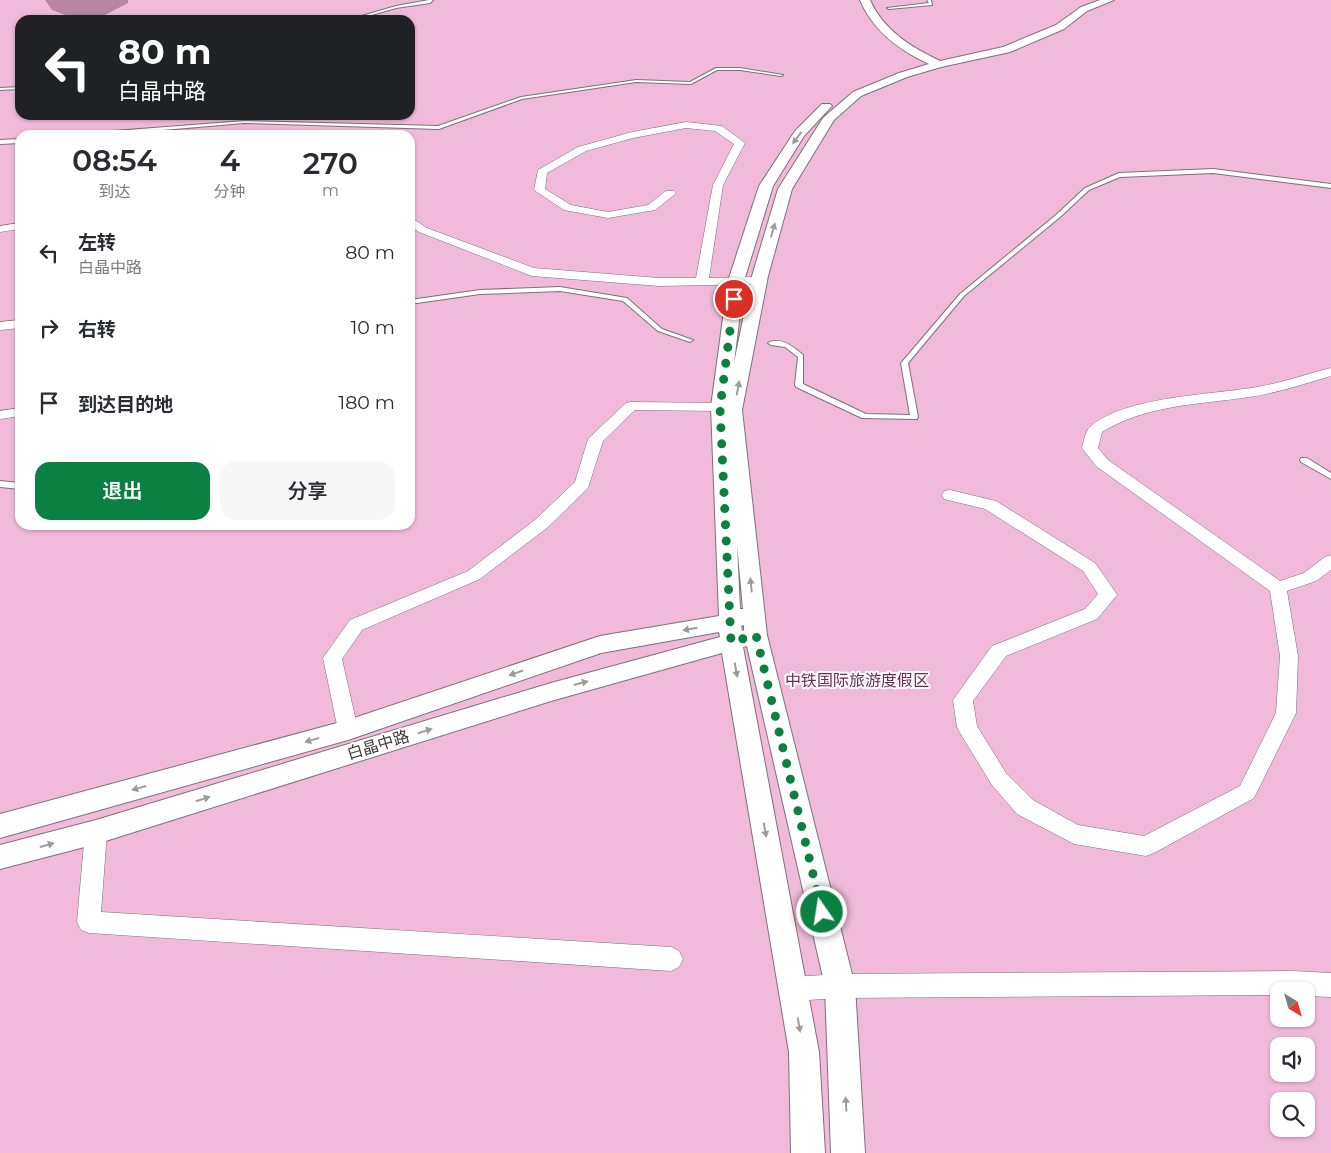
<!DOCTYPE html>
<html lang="zh">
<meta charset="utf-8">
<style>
:root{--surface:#fff;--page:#f7f7f7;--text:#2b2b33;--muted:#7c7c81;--accent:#0b8043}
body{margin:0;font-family:Montserrat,"Noto Sans SC",sans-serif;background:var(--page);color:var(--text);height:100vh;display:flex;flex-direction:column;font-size:19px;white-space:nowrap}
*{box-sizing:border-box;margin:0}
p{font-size:16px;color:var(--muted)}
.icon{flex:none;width:28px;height:28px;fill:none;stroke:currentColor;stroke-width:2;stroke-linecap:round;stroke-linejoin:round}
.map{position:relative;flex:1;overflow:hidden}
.side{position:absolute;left:15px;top:130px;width:400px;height:400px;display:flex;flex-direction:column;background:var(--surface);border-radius:15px;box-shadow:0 1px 4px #0004}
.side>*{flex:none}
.hud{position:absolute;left:15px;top:15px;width:400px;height:105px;border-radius:15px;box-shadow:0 1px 4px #0004;background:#202124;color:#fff;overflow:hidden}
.needle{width:32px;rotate:143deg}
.buttons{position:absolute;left:1270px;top:982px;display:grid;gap:10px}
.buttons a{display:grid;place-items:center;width:45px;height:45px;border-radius:10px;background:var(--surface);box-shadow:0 1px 4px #0004;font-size:25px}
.pin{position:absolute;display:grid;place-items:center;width:42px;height:42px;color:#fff;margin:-21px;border:2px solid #fff;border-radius:50%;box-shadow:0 1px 5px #0007}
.me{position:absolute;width:55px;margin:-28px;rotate:347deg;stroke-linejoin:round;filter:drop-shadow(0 0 4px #0008)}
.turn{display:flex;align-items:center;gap:18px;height:105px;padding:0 20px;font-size:22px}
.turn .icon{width:65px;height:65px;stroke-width:2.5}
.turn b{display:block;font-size:35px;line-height:42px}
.eta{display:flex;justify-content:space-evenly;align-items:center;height:85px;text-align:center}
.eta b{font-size:30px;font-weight:600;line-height:35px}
.button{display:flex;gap:10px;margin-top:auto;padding:10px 20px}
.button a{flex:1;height:58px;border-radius:15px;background:var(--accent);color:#fff;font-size:20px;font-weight:600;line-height:58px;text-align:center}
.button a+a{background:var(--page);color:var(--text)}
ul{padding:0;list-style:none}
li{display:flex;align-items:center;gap:15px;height:75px;padding:0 20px}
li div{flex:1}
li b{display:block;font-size:19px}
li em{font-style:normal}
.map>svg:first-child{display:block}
.green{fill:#f2bada;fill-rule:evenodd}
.water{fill:#ba84a4}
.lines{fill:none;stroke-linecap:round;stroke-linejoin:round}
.service-casing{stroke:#7a7376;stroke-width:2}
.minor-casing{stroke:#7a7376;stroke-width:1}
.tertiary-casing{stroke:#7a7376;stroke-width:2}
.service{fill:#fff;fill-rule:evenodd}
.minor{fill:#fff;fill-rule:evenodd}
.tertiary{fill:#fff;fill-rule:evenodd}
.oneway{fill:#9d9c9c}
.route{stroke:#0b8043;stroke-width:9;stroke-dasharray:0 16.2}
.labels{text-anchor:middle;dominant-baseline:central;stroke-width:4;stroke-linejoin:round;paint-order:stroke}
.park-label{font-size:16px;fill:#6c2a54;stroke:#fff}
.street-label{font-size:16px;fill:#3b3839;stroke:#fff}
</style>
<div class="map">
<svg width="1331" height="1153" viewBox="0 0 1331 1153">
<rect width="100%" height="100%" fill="#e7dfe3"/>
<path class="green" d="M0,0H1331V1153H0ZM20,20H410V115H20ZM20,135H410V525H20ZM1279,991H1306V1019H1279ZM1279,1046H1306V1074H1279ZM1279,1101H1306V1129H1279Z"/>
<polygon class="water" points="45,0 128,0 128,3 105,15 79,20 52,10"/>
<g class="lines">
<g class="service-casing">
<g id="service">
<polygon points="429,0 433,0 430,3 396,8 354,20 348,20 396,6"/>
<polygon points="927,0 931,0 932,5 889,9 887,8 929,3"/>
<polygon points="716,68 740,68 783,75 781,76 740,70 717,70 691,84 636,82 522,99 439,129 244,123 106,135 85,135 88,133 244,121 438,126 521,97 636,80 690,82"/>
<polygon points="20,87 20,89 0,90 0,88"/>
<polygon points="20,139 20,143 0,144 0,140"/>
<path d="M1213,169L1331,184V188L1213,173L1120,177L1089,190L1060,217L964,296L908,363L918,417L917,419L862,418L796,387L795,385L798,357L785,347L771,345L768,343C780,336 794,347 803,355V384L866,414L910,415L901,363L902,362L960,294L1056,215L1085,188L1119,173Z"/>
<polygon points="560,287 627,298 662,329 693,340 690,342 658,331 623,301 560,291 480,294 410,304 410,300 480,290"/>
<polygon points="1301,458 1307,458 1331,473 1331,479 1301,462 1300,460"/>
<polygon points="0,481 20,483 20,489 0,487"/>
</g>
</g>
<g class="minor-casing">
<g id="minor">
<polygon points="686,122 722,126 745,143 723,185 709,278 759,277 765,281 763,284 659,286 532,276 419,232 410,226 410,217 427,228 534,268 659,278 696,278 713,185 734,144 715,131 686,128 633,138 586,151 547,173 545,189 571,205 608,212 648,205 666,191 674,191 676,193 674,195 655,210 608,218 564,210 534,190 538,170 578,147 632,132"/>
<polygon points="20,223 20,229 0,232 0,226"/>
<polygon points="20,320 20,328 0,330 0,322"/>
<path d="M1331,368V376C1304,384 1277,393 1249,397C1197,405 1149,404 1102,432L1098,448L1108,460L1280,581L1304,573L1325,557L1331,555V570L1316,581L1287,591L1298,656L1296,713L1254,798L1154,853L1146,856L1074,844L1017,814L992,785L960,733L957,727L953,700L992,646L1085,609L1098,594L1083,571L985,509L944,499L942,495L944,491L950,490L996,501L1095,563L1114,590L1117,595L1097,619L1006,656L973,701L977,726L1006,773L1033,800L1078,825L1144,836L1240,786L1276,713L1280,656L1270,591L1096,466L1082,448C1084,442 1085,431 1090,427C1125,396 1212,395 1257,387C1282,383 1306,374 1331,368Z"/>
<polygon points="631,402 720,403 725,404 727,407 725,410 720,411 635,410 603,441 588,488 548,527 480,579 362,630 342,659 358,730 355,736 348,738 341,736 338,730 323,658 350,620 468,571 536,519 575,482 588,439 626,403"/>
<polygon points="20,408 20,416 0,419 0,411"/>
<polygon points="96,822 104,825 107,832 101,912 671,947 679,951 683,959 679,967 671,971 89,933 81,930 77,922 85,832 88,825"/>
<polygon points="1293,971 1331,973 1331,997 1306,996 1306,991 1279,991 1279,995 840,998 792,1001 783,998 780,989 783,980 792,977 840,974"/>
</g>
</g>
<g class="tertiary-casing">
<path id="tertiary" d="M860,0H870C883,30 911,47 940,61L1003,47L1056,25L1081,7L1100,0H1114L1087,11L1064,29L1010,52L941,67L907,77L861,96L834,120L792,189L768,276L742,410L767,635L855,986L865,1153H831L825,986L747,646L743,647L819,1052L825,1153H791L789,1052L722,653L551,701L96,844L0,869V845L96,820L551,683L720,637L719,632L601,653L348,740L0,838V814L348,720L600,636L719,616L711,407L728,281L759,186L795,131L822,104H830L832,106L830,108L804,136L773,186L744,281L734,363L752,276L778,189L823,118L853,92L899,73L929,64C899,50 873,31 860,0ZM737,544L743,609H740ZM744,625V630L742,631L741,626Z"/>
</g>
<use href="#service" class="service"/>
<use href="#minor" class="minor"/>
<use href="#tertiary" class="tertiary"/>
</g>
<defs><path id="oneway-solid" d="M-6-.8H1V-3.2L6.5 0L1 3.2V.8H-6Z" transform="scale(1.25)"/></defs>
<g class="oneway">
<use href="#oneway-solid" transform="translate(797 138) rotate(126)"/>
<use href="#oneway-solid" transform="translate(773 230) rotate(-74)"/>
<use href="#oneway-solid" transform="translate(738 388) rotate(-79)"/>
<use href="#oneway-solid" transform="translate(751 585) rotate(-96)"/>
<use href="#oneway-solid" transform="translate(690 629) rotate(170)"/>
<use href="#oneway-solid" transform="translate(736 670) rotate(80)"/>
<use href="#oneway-solid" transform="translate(516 673) rotate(161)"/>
<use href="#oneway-solid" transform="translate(581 683) rotate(-15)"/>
<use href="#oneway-solid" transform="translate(425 731) rotate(-17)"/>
<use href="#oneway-solid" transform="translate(312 740) rotate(164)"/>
<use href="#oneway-solid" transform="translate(139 788) rotate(164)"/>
<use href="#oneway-solid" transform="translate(203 799) rotate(-17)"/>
<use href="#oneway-solid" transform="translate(765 830) rotate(80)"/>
<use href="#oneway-solid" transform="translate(47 845) rotate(-15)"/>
<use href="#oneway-solid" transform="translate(799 1025) rotate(80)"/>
<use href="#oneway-solid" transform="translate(846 1104) rotate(-93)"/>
</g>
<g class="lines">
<polyline class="route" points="734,299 720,408 731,642 756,635 822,912"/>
</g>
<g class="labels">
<g class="park-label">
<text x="857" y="680">中铁国际旅游度假区</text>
</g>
<g class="street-label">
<text transform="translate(378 745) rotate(-17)">白晶中路</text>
</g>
</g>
</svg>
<div class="buttons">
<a><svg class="needle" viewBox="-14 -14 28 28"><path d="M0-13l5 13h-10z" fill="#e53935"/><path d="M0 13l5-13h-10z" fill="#7c7c81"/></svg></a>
<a><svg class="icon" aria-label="sound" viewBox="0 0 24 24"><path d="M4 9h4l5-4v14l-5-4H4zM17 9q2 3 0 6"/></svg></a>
<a><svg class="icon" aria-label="search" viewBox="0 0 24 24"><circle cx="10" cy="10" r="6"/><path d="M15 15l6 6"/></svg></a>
</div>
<div class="pin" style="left:734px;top:299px;background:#d93025"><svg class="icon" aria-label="arrive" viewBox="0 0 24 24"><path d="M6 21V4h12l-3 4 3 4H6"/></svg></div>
<svg class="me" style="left:822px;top:912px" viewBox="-20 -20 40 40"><circle r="17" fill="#0b8043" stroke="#fff" stroke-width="3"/><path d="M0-11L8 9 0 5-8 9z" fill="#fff"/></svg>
<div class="hud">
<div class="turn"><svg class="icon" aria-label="left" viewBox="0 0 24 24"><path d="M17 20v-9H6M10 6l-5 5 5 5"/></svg><div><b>80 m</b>白晶中路</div></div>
</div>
<section class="side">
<div class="eta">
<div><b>08:54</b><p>到达</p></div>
<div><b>4</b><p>分钟</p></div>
<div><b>270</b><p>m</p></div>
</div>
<ul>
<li><svg class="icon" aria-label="left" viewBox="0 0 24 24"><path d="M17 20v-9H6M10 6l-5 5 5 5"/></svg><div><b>左转</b><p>白晶中路</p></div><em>80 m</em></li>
<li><svg class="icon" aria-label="right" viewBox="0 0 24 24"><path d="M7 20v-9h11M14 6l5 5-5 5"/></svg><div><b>右转</b></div><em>10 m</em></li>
<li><svg class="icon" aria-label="arrive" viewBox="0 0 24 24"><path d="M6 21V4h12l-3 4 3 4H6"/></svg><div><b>到达目的地</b></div><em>180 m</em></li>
</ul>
<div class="button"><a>退出</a><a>分享</a></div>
</section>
</div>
